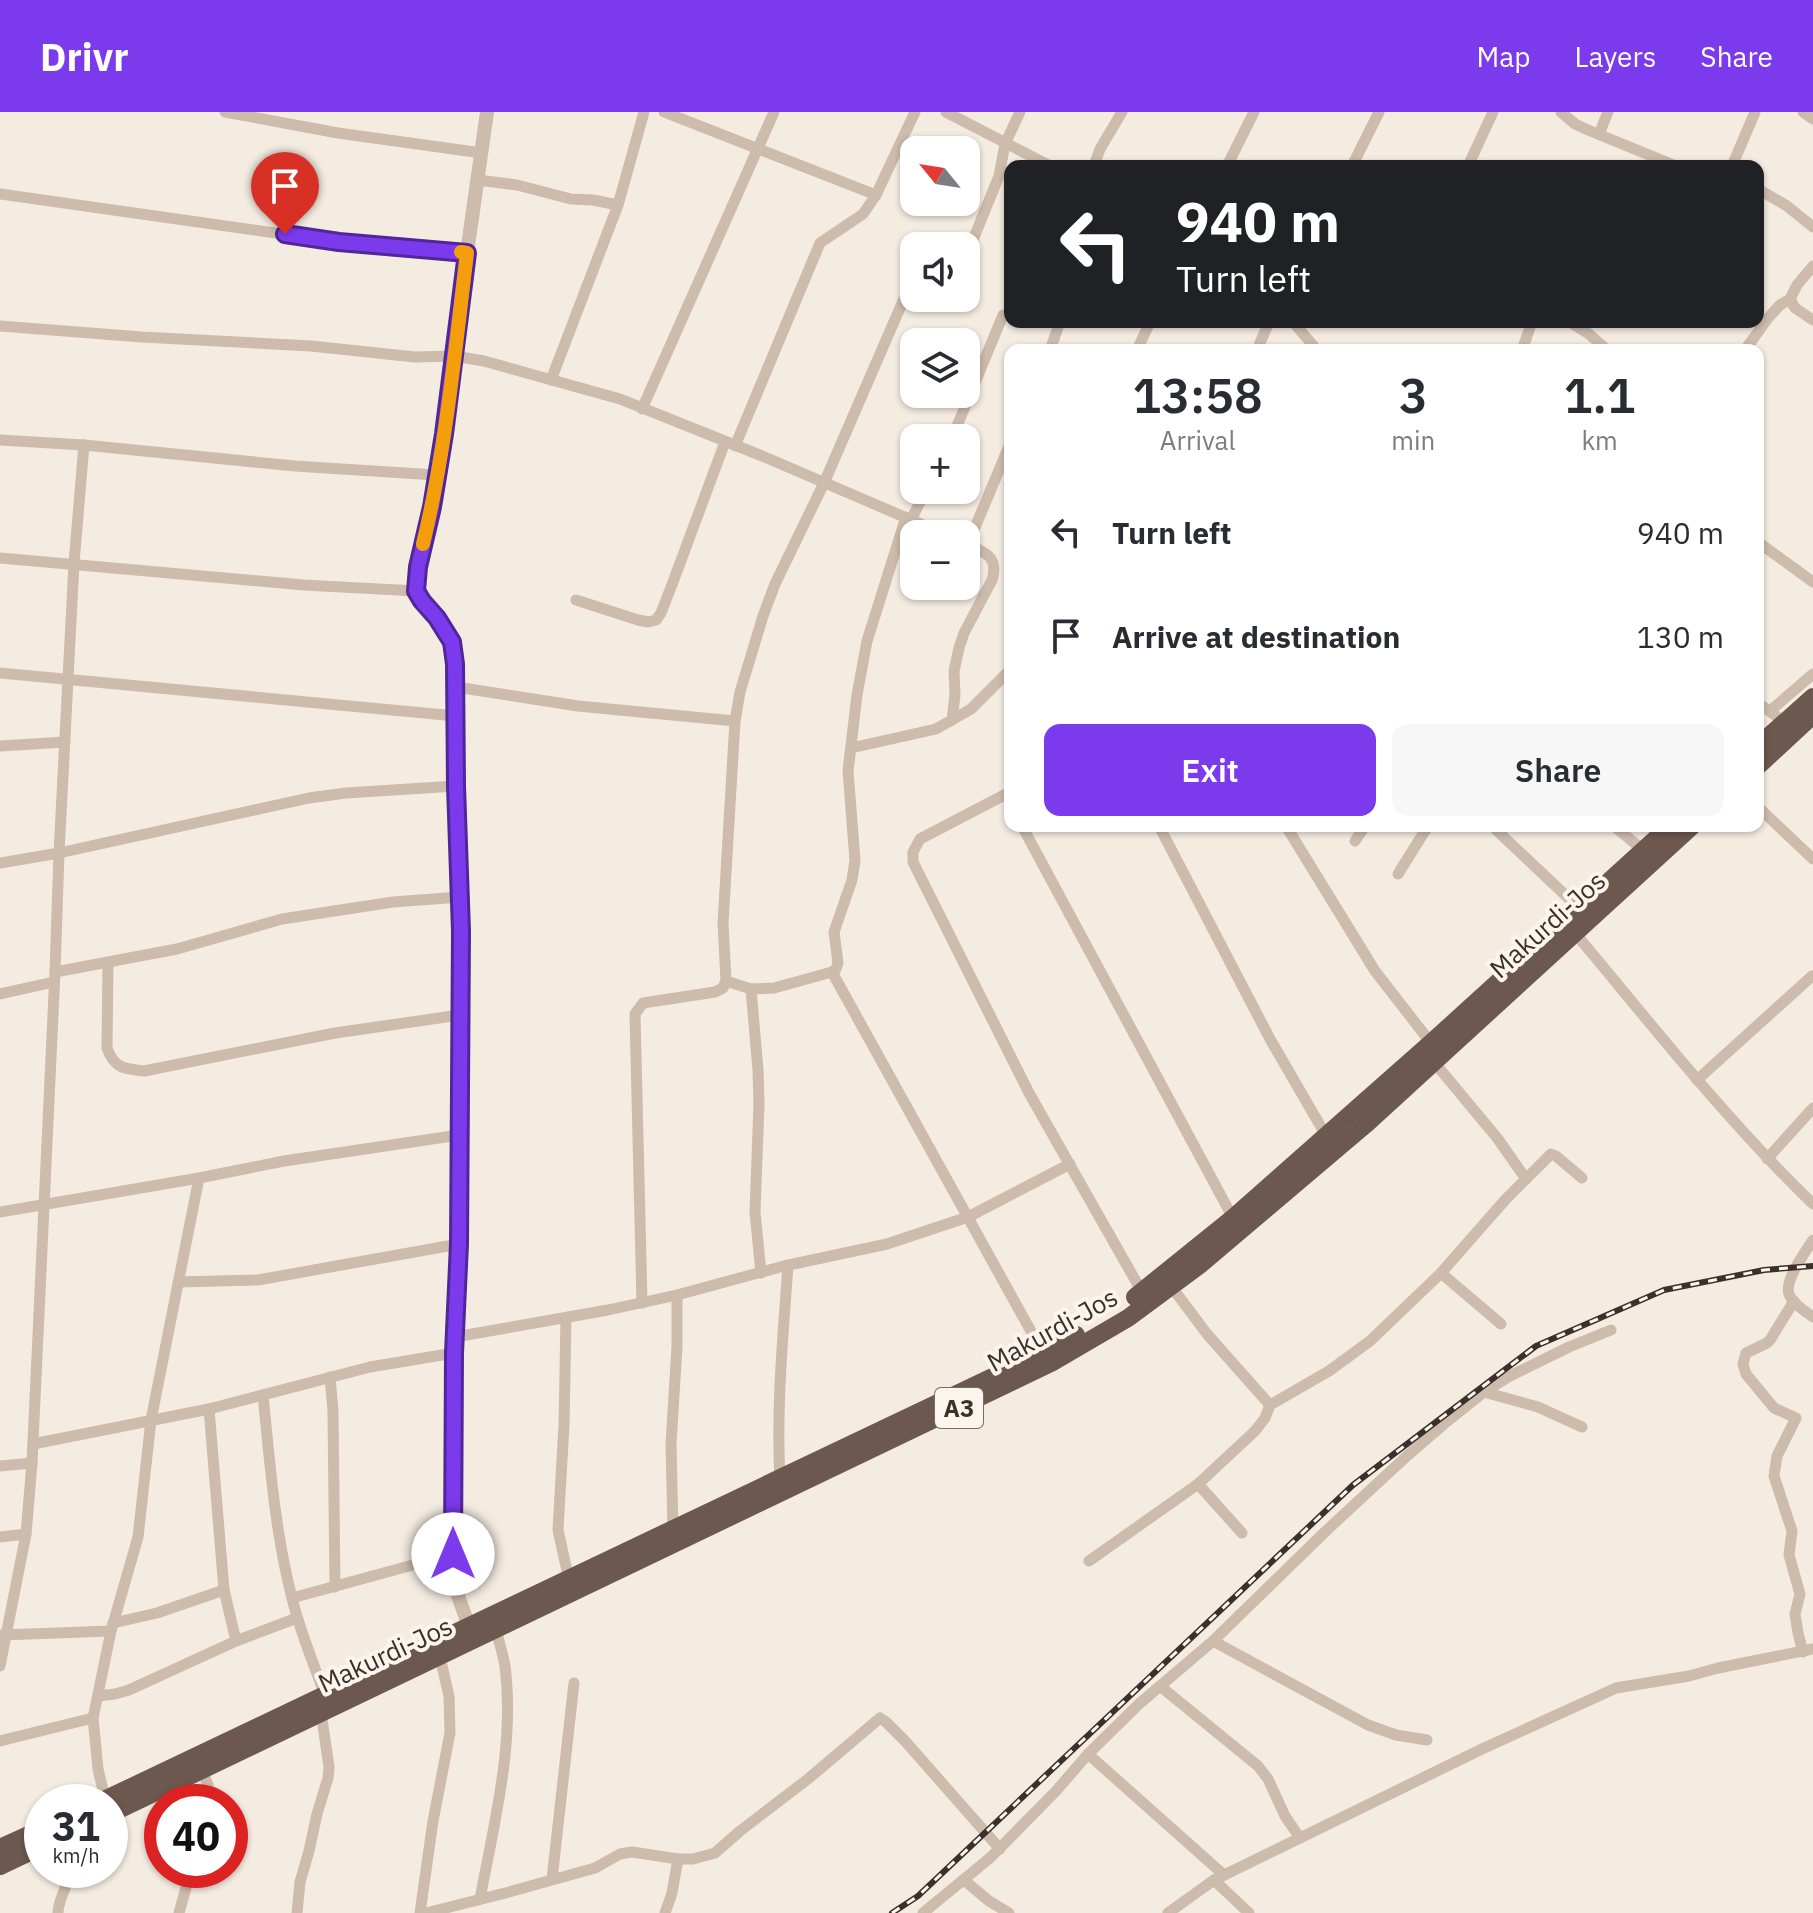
<!DOCTYPE html>
<meta charset="utf-8">
<style>
:root{--surface:#fff;--page:#f7f7f7;--text:#2b2b33;--muted:#7c7c81;--accent:#7c3aed}
body{margin:0;font-family:"IBM Plex Sans",sans-serif;background:var(--page);color:var(--text);height:100vh;display:flex;flex-direction:column;font-size:30px;white-space:nowrap}
*{box-sizing:border-box;margin:0}
p{font-size:26px;color:var(--muted)}
.icon{flex:none;width:44px;height:44px;fill:none;stroke:currentColor;stroke-width:2;stroke-linecap:round;stroke-linejoin:round}
.map{position:relative;flex:1;overflow:hidden}
.side{position:absolute;left:1004px;top:232px;width:760px;height:488px;display:flex;flex-direction:column;background:var(--surface);border-radius:16px;box-shadow:0 2px 6px #0004}
.side>*{flex:none}
.guide{position:absolute;left:1004px;top:48px;width:760px;height:168px;border-radius:16px;box-shadow:0 2px 6px #0004;background:#202124;color:#fff;overflow:hidden}
.needle{width:52px;rotate:300deg}
.tools{position:absolute;left:900px;top:24px;display:grid;gap:16px}
.tools a{display:grid;place-items:center;width:80px;height:80px;border-radius:16px;background:var(--surface);box-shadow:0 2px 6px #0004;font-size:40px}
.speed{position:absolute;left:24px;top:1672px;display:flex;gap:16px;font-size:40px;font-weight:700;text-align:center}
.speed>*{display:grid;place-content:center;width:104px;height:104px;border-radius:50%;background:var(--surface);box-shadow:0 2px 6px #0004;line-height:1}
.speed small{font-size:20px;font-weight:400}
.speed .limit{border:12px solid #d22;background:#fff;color:#111}
.pin{position:absolute;display:grid;place-items:center;width:68px;height:68px;color:#fff;margin:-82px -34px;border-radius:50% 50% 50% 0;rotate:-45deg;box-shadow:0 0 8px #0007}
.pin .icon{rotate:45deg}
.me{position:absolute;width:88px;margin:-44px;rotate:0deg;stroke-linejoin:round;filter:drop-shadow(0 0 6px #0008)}
.turn{display:flex;align-items:center;gap:28px;height:168px;padding:0 40px;font-size:36px}
.turn .icon{width:104px;height:104px;stroke-width:2.5}
.turn b{display:block;font-size:56px;line-height:68px}
.eta{display:flex;justify-content:space-evenly;align-items:center;height:136px;text-align:center}
.eta b{font-size:48px;font-weight:600;line-height:56px}
.button{display:flex;gap:16px;margin-top:auto;padding:16px 40px}
.button a{flex:1;height:92px;border-radius:16px;background:var(--accent);color:#fff;font-size:32px;font-weight:600;line-height:92px;text-align:center}
.button a+a{background:var(--page);color:var(--text)}
ul{padding:0;list-style:none}
li{display:flex;align-items:center;gap:24px;height:104px;padding:0 40px}
li div{flex:1}
li b{display:block;font-size:30px}
li em{font-style:normal}
header{display:flex;align-items:center;gap:48px;box-sizing:border-box;height:112px;padding:0 40px;background:var(--accent);color:#fff}
header strong{font-size:38px}
nav{display:flex;gap:44px;margin-inline-start:auto;font-size:28px}
.map>svg:first-child{display:block}
.lines{fill:none;stroke-linecap:round;stroke-linejoin:round}
.minor{stroke:#cdbbac;stroke-width:11}
.tertiary{stroke:#cdbbac;stroke-width:14}
.trunk{stroke:#6c584f;stroke-width:18}
.rail-casing{stroke:#3b302b;stroke-width:6}
.rail{stroke:#fbf5ee;stroke-width:3;stroke-dasharray:9;stroke-linecap:butt}
.route-casing{stroke:#51269a;stroke-width:20}
.route{stroke:#7c3aed;stroke-width:14}
.slow{stroke:#f59e0b;stroke-width:14}
.labels{text-anchor:middle;dominant-baseline:central;stroke-width:8;stroke-linejoin:round;paint-order:stroke}
.shield{fill:#fbf5ee;stroke:#756b66;stroke-width:2}
.shield-label{font-size:24px;font-weight:bold;fill:#3b302b}
.street-label{font-size:26px;fill:#3b302b;stroke:#fbf5ee}
</style>
<header>
<strong>Drivr</strong>
<nav><a>Map</a><a>Layers</a><a>Share</a></nav>
</header>
<div class="map">
<svg width="1813" height="1801" viewBox="0 0 1813 1801">
<rect width="100%" height="100%" fill="#f4ebe1"/>
<g class="lines">
<g class="minor">
<polyline points="225,0 338,21 482,41"/>
<polyline points="664,0 876,83 863,102 820,131 735,334"/>
<polyline points="946,0 1050,54"/>
<polyline points="1561,0 1575,12 1588,18 1676,54"/>
<polyline points="1803,0 1813,7"/>
<polyline points="1599,22 1608,0"/>
<polyline points="1094,54 1100,37 1122,0"/>
<polyline points="1227,54 1254,0"/>
<polyline points="1352,54 1379,0"/>
<polyline points="1468,54 1493,0"/>
<polyline points="1732,54 1755,0"/>
<polyline points="478,68 517,73 571,87 593,88 618,93"/>
<polyline points="1758,77 1787,94 1813,115"/>
<polyline points="0,82 339,130 467,141"/>
<polyline points="876,83 915,0"/>
<polyline points="966,145 999,64 1005,32 1020,0"/>
<polyline points="1790,187 1795,196 1813,208"/>
<polyline points="1293,210 1317,238"/>
<polyline points="1570,210 1589,222 1607,238"/>
<polyline points="0,214 142,225 311,234 415,245 454,244 484,249 620,287 767,346 944,422"/>
<polyline points="1050,238 1060,210"/>
<polyline points="1137,238 1150,210"/>
<polyline points="1257,238 1269,210"/>
<polyline points="1522,238 1532,210"/>
<polyline points="1745,238 1768,206 1780,193 1790,187 1797,173 1813,154"/>
<polyline points="551,268 618,93 644,0"/>
<polyline points="642,297 774,0"/>
<polyline points="952,326 1003,203"/>
<polyline points="0,328 84,333 295,354 436,363"/>
<polyline points="911,408 926,378"/>
<polyline points="1758,430 1813,470"/>
<polyline points="968,432 1010,332"/>
<polyline points="0,446 304,473 416,479"/>
<polyline points="576,488 638,508 648,510 656,508 661,501 673,470 725,330"/>
<polyline points="0,561 456,604"/>
<polyline points="456,575 578,594 735,609"/>
<polyline points="1758,591 1786,611"/>
<polyline points="1770,599 1813,562"/>
<path d="M952,608L955,583L954,559L959,536L964,521L992,468C999,444 985,441 966,431"/>
<polyline points="0,634 65,630"/>
<polyline points="851,636 936,617 971,597 1010,558"/>
<polyline points="1010,680 920,727 913,740 913,750 1029,981 1142,1180"/>
<polyline points="1758,695 1813,747"/>
<polyline points="1022,714 1233,1106"/>
<polyline points="1159,714 1270,927 1328,1027"/>
<polyline points="1286,714 1375,859 1431,931"/>
<polyline points="1492,714 1579,796"/>
<polyline points="1614,714 1643,738"/>
<polyline points="1355,729 1365,714"/>
<polyline points="0,751 59,741 309,686 346,681 456,674"/>
<polyline points="1398,762 1428,714"/>
<path d="M1575,821C1652,913 1727,1009 1813,1092"/>
<path d="M108,851L107,936C114,956 124,957 144,959L335,921L460,903"/>
<polyline points="55,860 177,837 282,807 393,790 460,785"/>
<polyline points="832,860 1043,1241"/>
<polyline points="726,869 751,877 774,876 832,860 836,857 838,851 834,820 852,768 855,748 848,659 857,583 867,529 906,405"/>
<polyline points="751,877 758,958 759,992 755,1100 761,1161"/>
<polyline points="0,882 54,870"/>
<polyline points="1434,950 1498,1027 1526,1067"/>
<polyline points="1697,968 1812,864"/>
<polyline points="1767,1047 1813,996"/>
<polyline points="0,1100 199,1066 284,1049 459,1023"/>
<path d="M1813,1128C1806,1139 1784,1168 1789,1182C1792,1191 1806,1200 1813,1205"/>
<polyline points="1441,1161 1501,1212"/>
<polyline points="178,1170 258,1168 459,1132"/>
<polyline points="1171,1174 1207,1222 1270,1293"/>
<polyline points="1794,1189 1770,1228 1767,1231 1746,1241 1743,1252 1746,1262 1774,1296 1796,1306 1777,1344 1774,1364 1792,1419 1789,1443 1800,1482 1795,1502 1798,1521 1803,1540"/>
<polyline points="642,1191 635,902 643,891 715,880 723,876 726,869 723,811 735,609 740,580 763,504 775,472 824,371 903,189 914,171"/>
<polyline points="566,1206 564,1313 558,1418 569,1468"/>
<polyline points="455,1225 608,1198 677,1183 784,1154 887,1132 968,1105 1070,1052"/>
<polyline points="330,1265 333,1299 335,1475"/>
<polyline points="1484,1280 1538,1295 1582,1315"/>
<path d="M263,1283C270,1352 275,1422 293,1490C301,1522 314,1553 325,1583"/>
<polyline points="33,1332 209,1297 370,1255 454,1241"/>
<polyline points="0,1354 32,1351"/>
<path d="M780,1367C776,1296 783,1225 788,1153"/>
<polyline points="1198,1372 1242,1421"/>
<polyline points="673,1418 671,1332 677,1234 677,1183"/>
<polyline points="0,1425 26,1422"/>
<polyline points="1089,1449 1198,1372 1255,1319 1265,1306 1270,1293 1329,1259 1370,1229 1441,1161 1505,1088 1551,1042 1556,1044 1582,1066"/>
<polyline points="292,1486 453,1442"/>
<polyline points="113,1511 157,1501 224,1478"/>
<polyline points="1,1523 111,1519"/>
<polyline points="236,1529 297,1506"/>
<polyline points="1213,1529 1368,1613 1396,1623 1427,1628"/>
<polyline points="0,1554 26,1422 32,1351 55,860 59,741 74,451 84,333"/>
<polyline points="1160,1574 1258,1654 1268,1667 1285,1704 1300,1726"/>
<polyline points="98,1584 115,1582 129,1578 236,1529 224,1478 209,1297"/>
<polyline points="0,1629 93,1606"/>
<polyline points="1088,1642 1224,1763"/>
<polyline points="202,1658 208,1673 208,1690"/>
<polyline points="105,1687 98,1657 93,1606 111,1519 138,1425 151,1308 199,1066"/>
<polyline points="552,1767 574,1571"/>
<polyline points="964,1768 989,1789 1009,1801"/>
<polyline points="1214,1768 1249,1801"/>
<path d="M480,1787C494,1711 515,1632 505,1554C503,1542 499,1530 496,1518"/>
<path d="M58,1801C58,1786 70,1773 68,1758"/>
<polyline points="179,1801 191,1758"/>
<polyline points="297,1801 300,1770 309,1739 317,1702 328,1666 329,1655 321,1600"/>
<polyline points="420,1801 433,1709 450,1621 449,1584 440,1545"/>
<polyline points="426,1801 509,1780 595,1756 620,1742 632,1740 678,1747 693,1747 715,1741 740,1719 808,1667 880,1606 886,1610 905,1629 1000,1737"/>
<polyline points="665,1801 672,1781 678,1747"/>
<polyline points="923,1801 991,1745 1056,1679 1088,1642 1139,1592 1213,1529 1328,1417 1408,1343 1444,1312 1484,1280 1508,1265 1569,1235 1611,1218"/>
<polyline points="1168,1801 1214,1768 1482,1637 1616,1576 1689,1564 1718,1556 1813,1537"/>
</g>
<polyline class="tertiary" points="472,1523 456,1478 453,1442 454,1241 459,1132 461,819 456,674 455,552 452,530 437,506 425,492 416,479 418,455 432,395 444,322 467,141 487,0"/>
<g class="trunk">
<polyline points="1758,634 1813,585"/>
<polyline points="1758,654 1813,603"/>
<polyline points="1135,1185 1233,1106 1431,931 1670,714"/>
<polyline points="100,1690 1043,1241 1076,1223"/>
<polyline points="110,1702 1051,1251 1128,1206 1201,1152 1365,1013 1692,714"/>
<polyline points="0,1736 42,1717"/>
<polyline points="0,1754 42,1734"/>
</g>
<g class="rail-casing">
<polyline id="rail" points="892,1801 918,1784 1353,1373 1536,1234 1664,1178 1764,1158 1813,1154"/>
</g>
<use href="#rail" class="rail"/>
</g>
<g class="lines">
<g class="route-casing">
<polyline id="route" points="285,122 339,130 467,141 444,322 432,395 418,455 416,479 422,489 437,506 452,530 455,552 456,674 461,819 459,1132 454,1241 453,1442"/>
</g>
<use href="#route" class="route"/>
<path class="slow" d="M423,432C446,337 455,238 467,141L461,140"/>
</g>
<g class="labels">
<rect class="shield" x="935" y="1276" width="48" height="40" rx="6"/>
<g class="shield-label">
<text x="959" y="1296">A3</text>
</g>
<g class="street-label">
<text transform="translate(1547 812) rotate(-42)">Makurdi-Jos</text>
<text transform="translate(1052 1217) rotate(-29)">Makurdi-Jos</text>
<text transform="translate(385 1542) rotate(-25)">Makurdi-Jos</text>
</g>
</g>
</svg>
<div class="tools">
<a><svg class="needle" viewBox="-14 -14 28 28"><path d="M0-13l5 13h-10z" fill="#e53935"/><path d="M0 13l5-13h-10z" fill="#7c7c81"/></svg></a>
<a><svg class="icon" aria-label="sound" viewBox="0 0 24 24"><path d="M4 9h4l5-4v14l-5-4H4zM17 9q2 3 0 6"/></svg></a>
<a><svg class="icon" aria-label="layers" viewBox="0 0 24 24"><path d="M12 4l9 5-9 5-9-5zM3 14l9 5 9-5"/></svg></a>
<a>+</a>
<a>−</a>
</div>
<div class="speed"><div>31<small>km/h</small></div><div class="limit">40</div></div>
<div class="pin" style="left:285px;top:122px;background:#d93025"><svg class="icon" aria-label="arrive" viewBox="0 0 24 24"><path d="M6 21V4h12l-3 4 3 4H6"/></svg></div>
<svg class="me" style="left:453px;top:1442px" viewBox="-20 -20 40 40"><circle r="19" fill="#fff"/><path d="M0-13L10 11 0 6-10 11z" fill="#7c3aed"/></svg>
<div class="guide">
<div class="turn"><svg class="icon" aria-label="left" viewBox="0 0 24 24"><path d="M17 20v-9H6M10 6l-5 5 5 5"/></svg><div><b>940 m</b>Turn left</div></div>
</div>
<section class="side">
<div class="eta">
<div><b>13:58</b><p>Arrival</p></div>
<div><b>3</b><p>min</p></div>
<div><b>1.1</b><p>km</p></div>
</div>
<ul>
<li><svg class="icon" aria-label="left" viewBox="0 0 24 24"><path d="M17 20v-9H6M10 6l-5 5 5 5"/></svg><div><b>Turn left</b></div><em>940 m</em></li>
<li><svg class="icon" aria-label="arrive" viewBox="0 0 24 24"><path d="M6 21V4h12l-3 4 3 4H6"/></svg><div><b>Arrive at destination</b></div><em>130 m</em></li>
</ul>
<div class="button"><a>Exit</a><a>Share</a></div>
</section>
</div>
